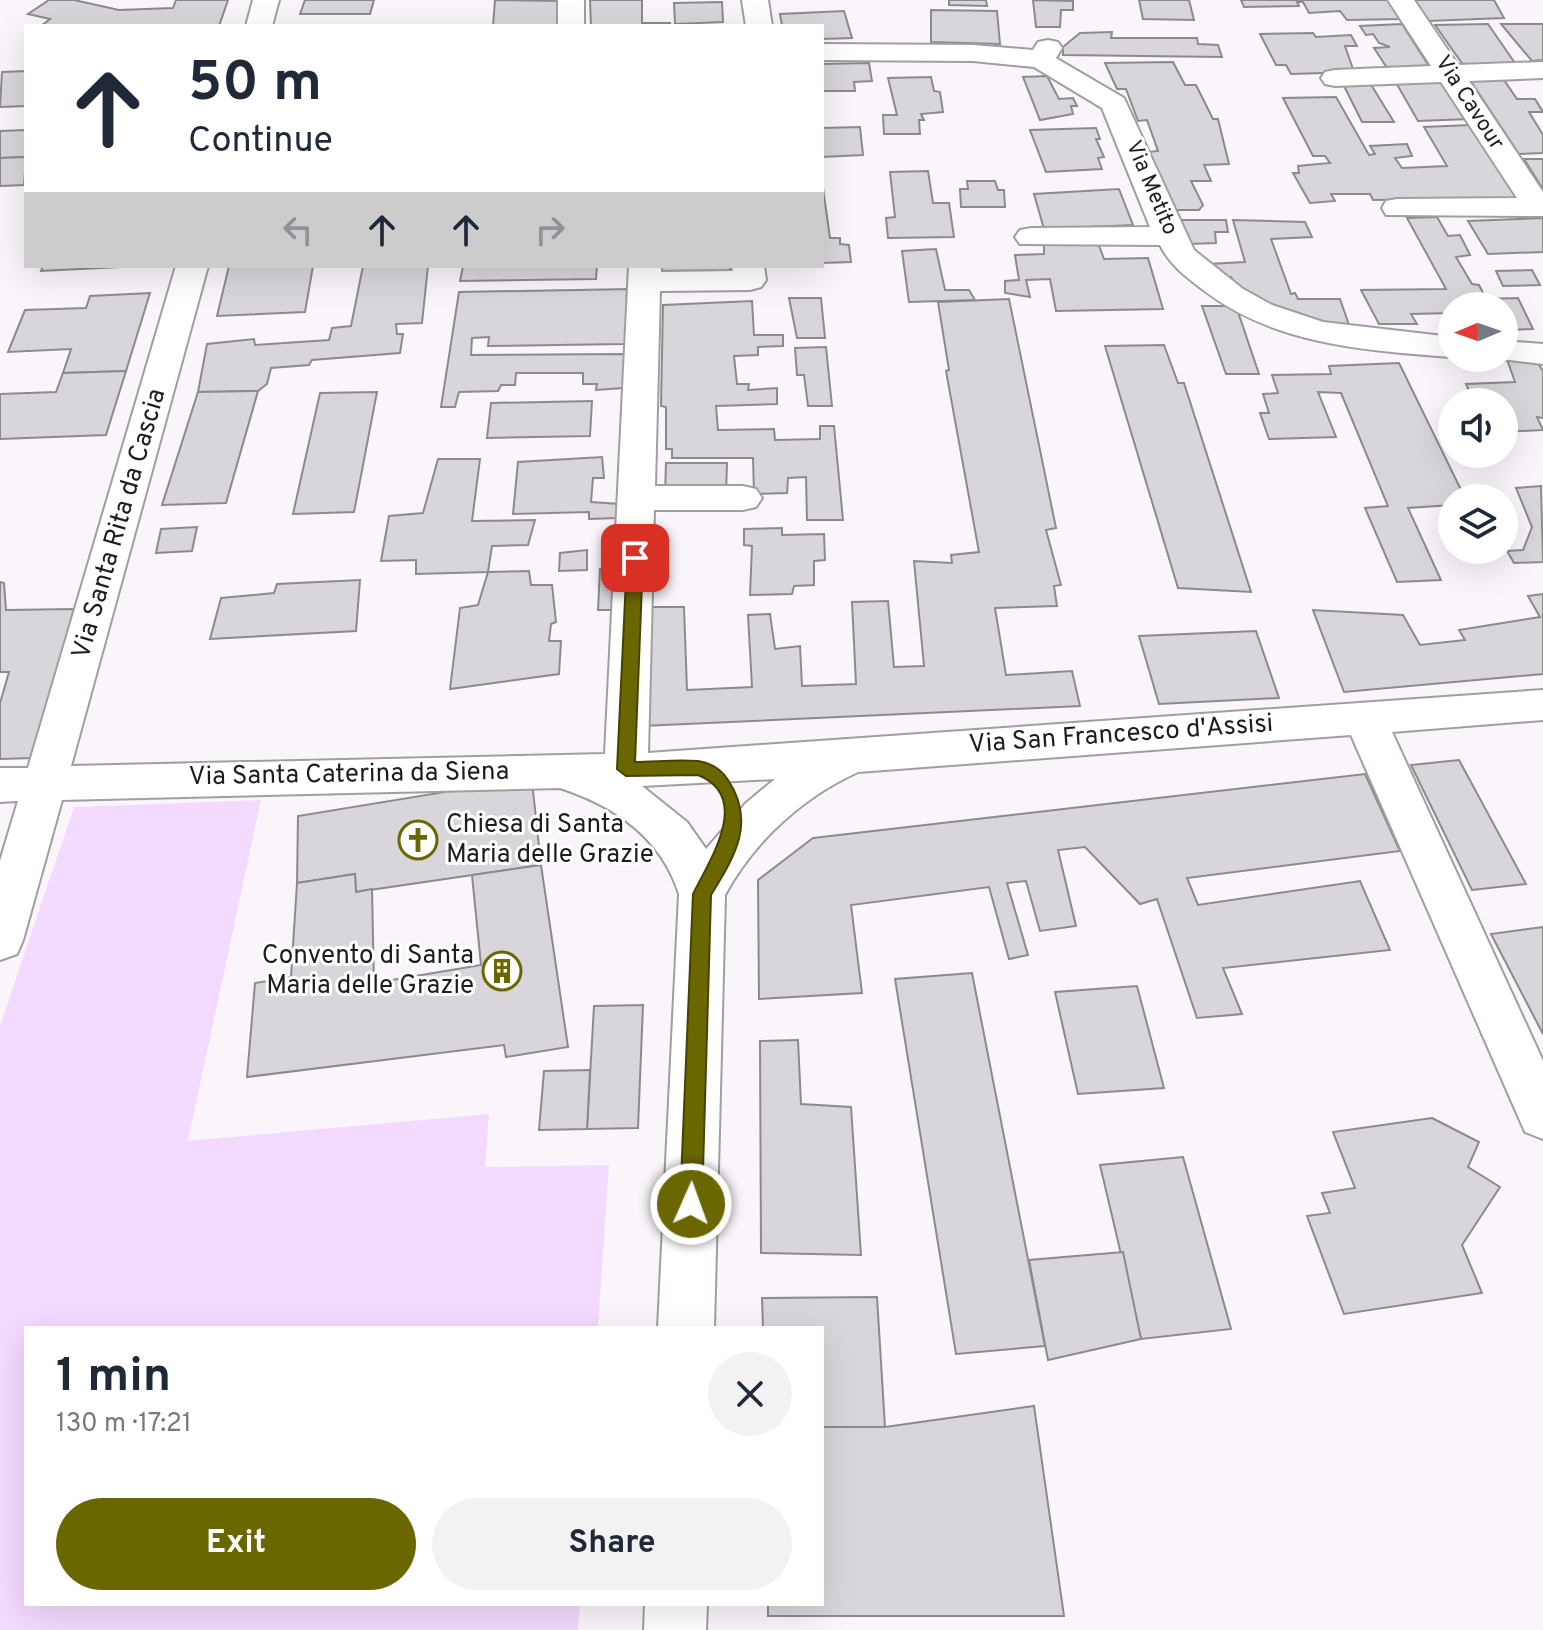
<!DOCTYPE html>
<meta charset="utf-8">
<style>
:root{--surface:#fff;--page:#f2f2f3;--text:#1f2937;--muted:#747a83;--accent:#6b6700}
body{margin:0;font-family:Overpass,sans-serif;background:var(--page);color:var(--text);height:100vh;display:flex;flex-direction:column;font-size:30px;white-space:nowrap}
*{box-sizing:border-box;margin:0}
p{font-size:26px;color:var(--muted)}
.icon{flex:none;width:44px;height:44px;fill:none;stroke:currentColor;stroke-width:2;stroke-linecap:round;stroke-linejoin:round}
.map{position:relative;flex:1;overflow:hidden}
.sheet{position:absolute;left:24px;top:1326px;width:800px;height:280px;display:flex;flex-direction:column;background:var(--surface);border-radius:0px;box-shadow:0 8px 32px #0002}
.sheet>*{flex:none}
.hud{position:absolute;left:24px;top:24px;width:800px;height:244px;border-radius:0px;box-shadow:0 8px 32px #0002;background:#fff;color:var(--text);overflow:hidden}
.needle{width:52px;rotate:268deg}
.tools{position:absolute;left:1438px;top:292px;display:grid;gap:16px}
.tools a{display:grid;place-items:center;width:80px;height:80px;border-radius:50%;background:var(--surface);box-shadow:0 8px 32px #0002;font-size:40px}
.pin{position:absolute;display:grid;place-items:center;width:68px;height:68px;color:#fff;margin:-34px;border-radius:16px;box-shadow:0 4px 12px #0006}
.me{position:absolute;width:88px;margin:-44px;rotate:2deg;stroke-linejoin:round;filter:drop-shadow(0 0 6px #0008)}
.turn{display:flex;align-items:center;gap:28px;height:168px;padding:0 32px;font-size:36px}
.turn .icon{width:104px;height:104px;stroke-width:2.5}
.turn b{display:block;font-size:56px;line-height:68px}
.lanes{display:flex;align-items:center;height:76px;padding:0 32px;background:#0003;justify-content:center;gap:40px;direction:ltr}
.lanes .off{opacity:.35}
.round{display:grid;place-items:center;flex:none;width:84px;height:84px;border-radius:42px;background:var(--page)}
.summary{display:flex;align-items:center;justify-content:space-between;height:136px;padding:0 32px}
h1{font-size:48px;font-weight:700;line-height:60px}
.button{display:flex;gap:16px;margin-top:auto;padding:16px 32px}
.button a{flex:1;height:92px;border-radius:48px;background:var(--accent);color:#fff;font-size:32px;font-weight:700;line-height:92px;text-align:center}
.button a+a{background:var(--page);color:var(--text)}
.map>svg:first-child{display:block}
.green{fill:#f4dafe}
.building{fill:#d9d6db;stroke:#8d8a8e;stroke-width:2}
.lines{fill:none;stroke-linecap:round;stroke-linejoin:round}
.minor-casing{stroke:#a19ea2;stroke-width:4}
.minor{fill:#fff;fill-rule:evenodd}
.route{fill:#6b6700;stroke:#464300;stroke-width:2}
.labels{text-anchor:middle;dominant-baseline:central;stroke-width:6;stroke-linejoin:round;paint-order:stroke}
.far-street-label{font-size:22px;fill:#1e1c1e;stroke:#fff}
.street-label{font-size:26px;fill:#1e1c1e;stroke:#fff}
.poi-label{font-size:26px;fill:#1e1c1e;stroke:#fff;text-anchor:start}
</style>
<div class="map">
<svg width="1543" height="1630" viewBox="0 0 1543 1630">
<rect width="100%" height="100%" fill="#f9f5fa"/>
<polygon class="green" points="261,800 188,1141 489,1114 485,1167 609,1165 598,1328 26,1328 26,1604 580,1604 578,1630 0,1630 0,1026 74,807"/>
<g class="building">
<polygon points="49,0 74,0 119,10 173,8 176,0 228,0 219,26 41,26 50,19 28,14"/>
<polygon points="305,0 374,0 370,14 300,14"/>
<polygon points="495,0 561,1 563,26 493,26"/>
<polygon points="590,0 642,0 642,23 670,23 671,26 591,26"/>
<polygon points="949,0 986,0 987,6 949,5"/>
<polygon points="1033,0 1073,1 1073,10 1061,10 1060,27 1036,27"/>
<polygon points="1139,0 1189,0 1194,20 1143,19"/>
<polygon points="1241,0 1388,0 1400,19 1347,20 1340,11 1309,13 1303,2 1297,2 1299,6 1244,7"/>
<polygon points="1413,0 1494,0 1504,18 1428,21"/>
<polygon points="722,2 723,22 675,24 674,3"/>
<polygon points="931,10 997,11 1000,44 931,42"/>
<polygon points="844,11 852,38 822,39 822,26 782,26 780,14"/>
<polygon points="1402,24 1432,71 1389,71 1374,48 1390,47 1379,43 1373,34 1366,35 1360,26"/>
<polygon points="1488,24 1517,66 1466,69 1435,25"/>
<polygon points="1501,24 1543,24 1543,60 1532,61"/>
<polygon points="1112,32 1111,38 1197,38 1198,44 1218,45 1222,57 1063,55 1063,47 1080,33"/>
<polygon points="1313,33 1316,37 1351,35 1357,46 1345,46 1354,72 1291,74 1286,65 1276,65 1260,34"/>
<polygon points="1173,62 1185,85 1196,85 1213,119 1218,119 1229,164 1204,165 1211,181 1191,181 1203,205 1199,210 1172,210 1148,152 1158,151 1147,120 1138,121 1126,89 1117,89 1105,63"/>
<polygon points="869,63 872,81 854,82 855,91 822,91 822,64"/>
<polygon points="26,71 25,106 0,107 2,72"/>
<polygon points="1047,76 1059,99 1073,98 1077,106 1071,106 1073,114 1040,120 1023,77"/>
<polygon points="931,77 934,91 940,92 943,112 921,114 924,120 919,120 920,134 884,134 883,115 897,115 888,78"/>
<polygon points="1440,79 1469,119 1418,121 1395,81"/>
<polygon points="1470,80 1504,80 1517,99 1535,99 1543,112 1529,112 1543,135 1543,153 1519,154"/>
<polygon points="1370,83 1394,122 1362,122 1343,84"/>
<polygon points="1336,97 1369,155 1375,154 1370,146 1407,144 1412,156 1395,158 1402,168 1447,166 1424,127 1471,125 1525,198 1373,200 1370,194 1331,194 1335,201 1310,203 1293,173 1299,173 1298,166 1330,163 1325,156 1313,156 1283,98"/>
<polygon points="860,127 863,155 822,157 822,128"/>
<polygon points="1096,128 1100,139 1096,139 1104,157 1098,158 1102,169 1046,172 1030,130"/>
<polygon points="26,130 26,157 0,158 0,131"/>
<polygon points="26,157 24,185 0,186 0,158"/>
<polygon points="1524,159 1543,159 1543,189"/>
<polygon points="928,171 933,203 949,203 954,237 888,238 886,218 895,217 890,172"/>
<polygon points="822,181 830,238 840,238 840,244 849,245 851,262 822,263"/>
<polygon points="967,181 995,181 998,190 1004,190 1005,207 961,207 960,189 968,189"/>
<polygon points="1119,189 1133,225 1044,229 1034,194"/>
<polygon points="1437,217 1448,236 1460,235 1470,255 1456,257 1472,284 1479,285 1486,299 1518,298 1533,329 1506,330 1504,334 1504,306 1452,306 1452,313 1411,314 1417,324 1379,324 1361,290 1446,289 1407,218"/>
<polygon points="1543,218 1543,252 1488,254 1468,221"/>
<polygon points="1179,220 1226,220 1228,232 1215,232 1216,243 1189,244"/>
<polygon points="1233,220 1305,222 1312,237 1271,239 1291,294 1295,293 1298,299 1340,299 1349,325 1329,325 1241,294 1231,277 1219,278 1208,264 1245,262"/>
<polygon points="1098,243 1104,259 1148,258 1163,309 1056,311 1050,279 1026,280 1030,297 1005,293 1005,281 1019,280 1015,255 1044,254 1044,244"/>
<polygon points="936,249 945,290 969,290 975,300 909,302 902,251"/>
<polygon points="43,266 142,266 41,271"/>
<polygon points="229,266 313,266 305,312 217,316"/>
<polygon points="363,266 428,266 422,323 396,324 397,334 403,334 400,353 312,360 309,365 271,368 267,384 258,391 198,392 207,344 254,339 255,345 329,340 332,328 351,326"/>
<polygon points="463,266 597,266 596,279 460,281"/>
<polygon points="658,266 730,266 729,279 659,278"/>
<polygon points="1532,270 1540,285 1503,286 1496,271"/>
<polygon points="630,289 625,344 488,346 489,337 472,338 471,355 625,354 623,388 596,390 597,384 583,384 583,373 516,373 515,385 501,385 498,391 459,392 455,407 441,407 459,292"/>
<polygon points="150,293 126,371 63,373 71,349 8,352 25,310 86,308 90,296"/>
<polygon points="789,298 821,298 825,338 797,338"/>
<polygon points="1009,299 1056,528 1046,530 1061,585 1054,586 1057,606 995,608 1006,675 1072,671 1080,706 642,726 646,607 684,607 687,690 752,687 748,615 770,614 775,649 800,646 802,686 856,684 852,602 888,601 894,667 924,666 914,561 952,563 951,555 979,552 946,371 949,370 938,302"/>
<polygon points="752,301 754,335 783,335 783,346 758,347 758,355 734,356 737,384 749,384 748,390 777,388 777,404 716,406 718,430 774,429 775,440 820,439 820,426 834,426 843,520 807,520 806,477 788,478 787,493 754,494 753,458 672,458 672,449 666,449 666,407 661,406 663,305"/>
<polygon points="1202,306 1236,306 1259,374 1226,374"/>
<polygon points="1164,345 1178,383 1184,383 1251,592 1178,588 1105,346"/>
<polygon points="826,347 832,406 808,406 804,375 797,375 795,348"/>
<polygon points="1504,351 1531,353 1543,371 1543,418 1537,417 1543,430 1504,432 1504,402 1474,402 1466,384 1515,382"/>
<polygon points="1399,363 1465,498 1452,498 1452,505 1408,508 1441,580 1397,582 1365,508 1388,506 1341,393 1318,392 1336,437 1269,439 1260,413 1269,413 1263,394 1278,393 1272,375 1331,374 1329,366"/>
<polygon points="126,371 106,435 0,439 0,394 56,392 63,373"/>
<polygon points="258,391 226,503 162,505 198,392"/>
<polygon points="377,392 354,512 293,514 320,393"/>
<polygon points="592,401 590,436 487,438 491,403"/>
<polygon points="602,457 604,478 593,478 591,502 620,504 618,518 589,519 589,512 513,514 518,462"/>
<polygon points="438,459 480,459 472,521 535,520 528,545 492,546 488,572 416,574 416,560 381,561 389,516 423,513"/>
<polygon points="666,463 727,463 726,494 665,495"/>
<polygon points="1541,486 1543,562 1514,563 1507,551 1523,550 1532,527 1516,488"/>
<polygon points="197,527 192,551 156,553 161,529"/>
<polygon points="782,528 782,535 824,534 825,560 814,561 814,585 794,586 792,594 750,595 752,546 744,545 744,529"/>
<polygon points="587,550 587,570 559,571 560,553"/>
<polygon points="628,568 626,610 598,610 600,569"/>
<polygon points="529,571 531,585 552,585 556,622 551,624 549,641 561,641 559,674 450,689 460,608 478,605 488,572"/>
<polygon points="360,580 356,631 210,639 221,598 274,593 277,584"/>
<polygon points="0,582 4,583 6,610 74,609 33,758 0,759 0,703 9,672 0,672"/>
<polygon points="1543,594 1543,674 1344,692 1313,610 1403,615 1420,645 1465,640 1459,630 1540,617 1528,596"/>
<polygon points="1256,631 1279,698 1159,704 1139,636"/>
<polygon points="1459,760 1526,884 1472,890 1411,765"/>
<polygon points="1365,774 1400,851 1187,878 1198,905 1360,881 1390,950 1223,968 1242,1014 1197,1018 1157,899 1140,904 1085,847 1058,850 1076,926 1040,931 1026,881 1007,883 1028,955 1009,959 989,887 851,905 862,993 759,999 758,880 813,838"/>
<polygon points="532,781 541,865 356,892 355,874 297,883 298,816 451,791 451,785"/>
<polygon points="541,865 568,1047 506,1057 504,1045 247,1077 255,983 291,977 297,883 355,874 356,892 372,889 374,983 481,965 472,875"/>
<polygon points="1543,927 1543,1034 1491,934"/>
<polygon points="972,973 1045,1346 956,1354 895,979"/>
<polygon points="1137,986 1164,1088 1078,1094 1055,992"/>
<polygon points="643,1005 638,1128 587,1129 594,1006"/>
<polygon points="798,1040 801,1104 851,1107 861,1255 761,1253 760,1041"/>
<polygon points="590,1070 587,1129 539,1130 544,1071"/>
<polygon points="1432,1118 1479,1142 1468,1167 1500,1187 1462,1245 1482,1293 1344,1314 1307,1216 1330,1213 1322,1193 1355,1188 1333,1132"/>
<polygon points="1183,1157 1231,1329 1141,1339 1100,1165"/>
<polygon points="1123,1252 1141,1339 1048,1360 1029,1260"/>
<polygon points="877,1297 885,1427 822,1427 822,1328 763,1328 762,1298"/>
<polygon points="1034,1406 1064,1616 768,1616 768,1604 822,1604 822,1427 885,1427"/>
</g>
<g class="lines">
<g class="minor-casing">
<g id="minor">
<polygon points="253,0 279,0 272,26 246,26"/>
<rect x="558" y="0" width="26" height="26"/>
<polygon points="742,0 768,0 772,26 746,26"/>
<polygon points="1388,0 1414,0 1458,65 1543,62 1543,78 1469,81 1543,192 1543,216 1386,215 1382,208 1386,201 1397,199 1517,198 1441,82 1335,86 1325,84 1321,78 1325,72 1335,70 1431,66"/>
<path d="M1048,40L1058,42L1062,48L1056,58L1059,60L1124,98L1194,250L1243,289L1272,305L1323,322L1452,337V357C1364,350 1274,345 1202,289C1185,276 1170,265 1160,245L1020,244L1015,237L1020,230L1031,228L1150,227L1102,108L1034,67L973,61L822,60V44L973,45L1033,50L1038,42Z"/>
<path d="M176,266H208L71,766L605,754L629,266H661V272L733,271L732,266H764L766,280L761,287L750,290L660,291L655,486H743L756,489L762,498L756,507L743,510H654L648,753L1543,690V720L1392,732L1543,1061V1139L1525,1132L1351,735L858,772C803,797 754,841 725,895L714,1328H658L679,894C661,837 615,806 560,788L62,800L23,940L17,954L0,960V861L18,801L0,802V768H28ZM775,779L746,803L706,849L687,822L642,786Z"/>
<polygon points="1504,341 1543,344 1543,364 1492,358 1504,358"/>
<polygon points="645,1604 707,1604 706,1630 644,1630"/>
</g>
</g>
<use href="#minor" class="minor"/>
</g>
<path class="route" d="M635,553L643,558L635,762C655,762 677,759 698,761C711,763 721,769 728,780C756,822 735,856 711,895L702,1204L698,1211L691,1214L683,1211L680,1204L693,894C709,861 753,797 698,775L626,776L617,769L627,558Z"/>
<defs>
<g id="church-ring" transform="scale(2)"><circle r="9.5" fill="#fff" stroke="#6b6700" stroke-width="1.5"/><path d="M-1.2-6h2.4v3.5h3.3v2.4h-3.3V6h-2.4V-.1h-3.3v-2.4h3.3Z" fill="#6b6700"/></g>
<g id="building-ring" transform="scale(2)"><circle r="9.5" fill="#fff" stroke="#6b6700" stroke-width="1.5"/><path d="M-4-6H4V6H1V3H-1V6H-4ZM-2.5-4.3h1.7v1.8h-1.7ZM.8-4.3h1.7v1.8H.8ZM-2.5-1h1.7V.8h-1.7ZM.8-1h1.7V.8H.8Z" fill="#6b6700"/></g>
</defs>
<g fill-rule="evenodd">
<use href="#church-ring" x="418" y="840"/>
<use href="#building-ring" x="502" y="971"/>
</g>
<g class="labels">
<g class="far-street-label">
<text transform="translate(1469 103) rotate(57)">Via Cavour</text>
<text transform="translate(1151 188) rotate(67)">Via Metito</text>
</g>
<g class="street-label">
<text transform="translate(120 524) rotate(-74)">Via Santa Rita da Cascia</text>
<text transform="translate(1121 735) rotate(-4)">Via San Francesco d'Assisi</text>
<text transform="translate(349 775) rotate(-1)">Via Santa Caterina da Siena</text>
</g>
<g class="poi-label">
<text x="446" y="825">Chiesa di Santa<tspan x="446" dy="30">Maria delle Grazie</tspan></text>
<text x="474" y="956" text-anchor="end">Convento di Santa<tspan x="474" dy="30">Maria delle Grazie</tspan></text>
</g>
</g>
</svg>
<div class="tools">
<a><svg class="needle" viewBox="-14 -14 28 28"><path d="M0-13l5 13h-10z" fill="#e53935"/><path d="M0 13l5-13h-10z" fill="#747a83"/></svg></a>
<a><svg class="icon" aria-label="sound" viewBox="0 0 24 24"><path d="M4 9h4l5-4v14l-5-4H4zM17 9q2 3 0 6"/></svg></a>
<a><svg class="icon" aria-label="layers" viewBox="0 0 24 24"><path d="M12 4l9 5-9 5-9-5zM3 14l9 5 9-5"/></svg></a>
</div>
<div class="pin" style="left:635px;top:558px;background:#d93025"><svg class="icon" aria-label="arrive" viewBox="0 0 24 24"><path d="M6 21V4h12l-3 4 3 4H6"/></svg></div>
<svg class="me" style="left:691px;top:1204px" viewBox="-20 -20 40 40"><circle r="17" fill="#6b6700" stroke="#fff" stroke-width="3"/><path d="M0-11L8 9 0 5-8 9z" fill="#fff"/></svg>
<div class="hud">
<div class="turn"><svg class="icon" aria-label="ahead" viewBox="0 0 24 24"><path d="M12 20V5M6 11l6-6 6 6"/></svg><div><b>50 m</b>Continue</div></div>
<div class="lanes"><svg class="icon off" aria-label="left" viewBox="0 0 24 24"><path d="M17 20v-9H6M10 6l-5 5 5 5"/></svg><svg class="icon" aria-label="ahead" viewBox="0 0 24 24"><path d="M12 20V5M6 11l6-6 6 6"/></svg><svg class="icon" aria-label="ahead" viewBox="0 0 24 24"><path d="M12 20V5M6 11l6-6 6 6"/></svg><svg class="icon off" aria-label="right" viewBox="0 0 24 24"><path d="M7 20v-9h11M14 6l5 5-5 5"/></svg></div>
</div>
<section class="sheet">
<div class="summary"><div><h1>1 min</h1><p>130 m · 17:21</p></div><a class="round"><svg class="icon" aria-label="close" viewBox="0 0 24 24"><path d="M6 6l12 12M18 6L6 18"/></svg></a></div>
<div class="button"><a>Exit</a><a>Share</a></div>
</section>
</div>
